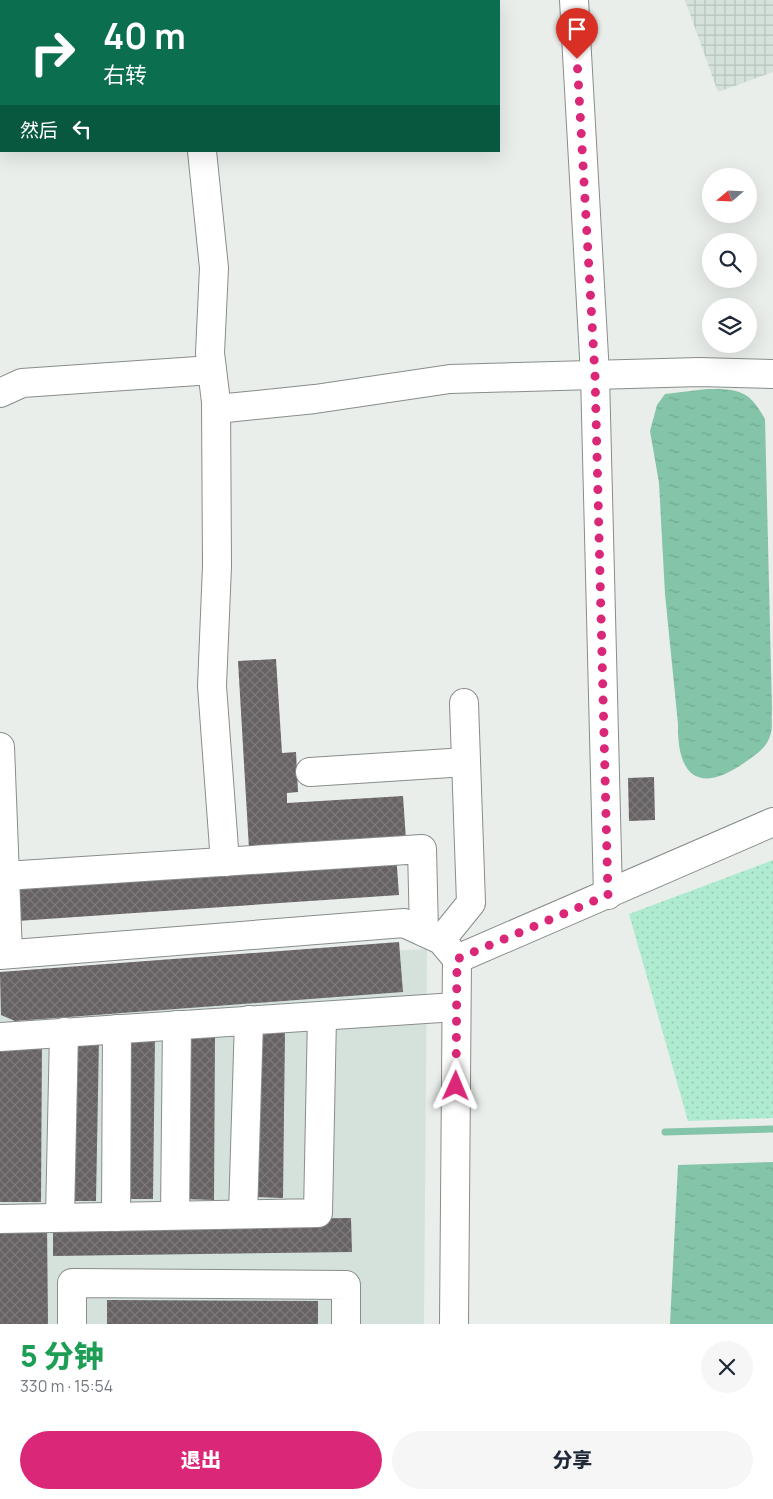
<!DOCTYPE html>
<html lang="zh">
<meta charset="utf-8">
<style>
:root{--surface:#fff;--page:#f6f6f7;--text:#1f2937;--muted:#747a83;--accent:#db2777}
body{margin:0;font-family:Manrope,"Noto Sans SC",sans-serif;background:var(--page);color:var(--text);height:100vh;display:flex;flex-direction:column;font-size:19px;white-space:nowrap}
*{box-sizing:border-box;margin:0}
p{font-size:16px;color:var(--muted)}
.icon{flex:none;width:28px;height:28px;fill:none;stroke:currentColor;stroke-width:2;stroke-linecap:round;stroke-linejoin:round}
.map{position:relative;height:1324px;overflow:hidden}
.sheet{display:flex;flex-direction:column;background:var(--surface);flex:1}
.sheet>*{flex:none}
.banner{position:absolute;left:0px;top:0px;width:500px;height:152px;box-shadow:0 5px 20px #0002;background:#0b6e4f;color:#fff;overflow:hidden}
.needle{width:32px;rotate:251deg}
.tools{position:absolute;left:702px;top:168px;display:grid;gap:10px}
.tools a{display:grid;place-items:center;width:55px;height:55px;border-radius:50%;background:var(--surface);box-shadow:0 5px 20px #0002;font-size:25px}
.pin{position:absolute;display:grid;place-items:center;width:42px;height:42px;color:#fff;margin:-51px -21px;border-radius:50% 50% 50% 0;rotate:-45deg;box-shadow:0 0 5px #0007}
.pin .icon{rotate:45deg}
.me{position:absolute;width:55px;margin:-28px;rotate:1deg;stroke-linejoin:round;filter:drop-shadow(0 0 4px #0008)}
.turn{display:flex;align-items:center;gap:18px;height:105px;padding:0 20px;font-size:22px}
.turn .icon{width:65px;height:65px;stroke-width:2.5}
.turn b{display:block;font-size:35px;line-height:42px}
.then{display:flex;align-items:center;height:48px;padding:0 20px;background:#0003;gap:10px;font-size:19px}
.round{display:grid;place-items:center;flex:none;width:52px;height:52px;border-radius:26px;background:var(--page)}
.headline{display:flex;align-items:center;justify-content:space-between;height:85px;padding:0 20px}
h1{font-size:30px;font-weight:800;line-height:38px;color:#1e9e55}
.button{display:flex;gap:10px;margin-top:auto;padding:10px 20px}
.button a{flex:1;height:58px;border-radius:30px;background:var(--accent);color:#fff;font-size:20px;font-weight:800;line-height:58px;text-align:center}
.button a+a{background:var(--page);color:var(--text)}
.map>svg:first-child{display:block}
.built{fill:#d5e2dc}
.industrial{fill:url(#industrial-grid)}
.park{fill:url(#park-dots)}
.water{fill:url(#water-ripples)}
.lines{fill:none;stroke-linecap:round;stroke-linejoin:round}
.stream{stroke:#84c4a8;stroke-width:7}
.building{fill:url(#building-cross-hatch)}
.minor-casing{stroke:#888d8a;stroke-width:30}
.minor{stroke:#fff;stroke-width:28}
.route{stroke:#db2777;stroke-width:9;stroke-dasharray:0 16.2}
</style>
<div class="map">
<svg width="773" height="1324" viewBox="0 0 773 1324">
<defs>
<pattern id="industrial-grid" width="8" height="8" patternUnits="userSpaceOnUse" patternTransform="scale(1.25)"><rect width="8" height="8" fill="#d5e2dc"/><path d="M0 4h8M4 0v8" fill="none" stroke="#b7c2bd"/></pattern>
<pattern id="park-dots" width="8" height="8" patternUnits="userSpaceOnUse" patternTransform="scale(1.25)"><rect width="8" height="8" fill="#afebd1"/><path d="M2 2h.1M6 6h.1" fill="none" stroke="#97cab3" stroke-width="1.8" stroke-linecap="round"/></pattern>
<pattern id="water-ripples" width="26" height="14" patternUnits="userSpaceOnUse" patternTransform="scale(1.25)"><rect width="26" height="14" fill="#84c4a8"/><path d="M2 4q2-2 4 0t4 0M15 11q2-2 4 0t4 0" fill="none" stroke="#72a891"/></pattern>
<pattern id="building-cross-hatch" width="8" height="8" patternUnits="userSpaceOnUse" patternTransform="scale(1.25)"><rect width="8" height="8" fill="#676264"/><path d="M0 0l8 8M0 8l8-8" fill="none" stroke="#7d797a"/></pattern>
</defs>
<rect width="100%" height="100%" fill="#e9eeeb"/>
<polygon class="built" points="427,949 424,1324 0,1324 0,972"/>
<polygon class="industrial" points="685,0 773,0 773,72 718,92"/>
<polygon class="park" points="773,860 773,1118 688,1121 629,914"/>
<g class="water">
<path d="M707,389C739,389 749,390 765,419L772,709C771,717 773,729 770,736C766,749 754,756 744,763C698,795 677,775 678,724L665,594L659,483L650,431L657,405L665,394Z"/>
<polygon points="773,1162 773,1324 670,1324 678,1165"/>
</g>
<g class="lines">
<polyline class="stream" points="665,1132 773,1129"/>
</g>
<g class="building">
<polygon points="276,659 282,753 296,752 298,792 287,793 287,803 403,796 406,840 249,849 238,661"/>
<polygon points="654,777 655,820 629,821 628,778"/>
<polygon points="396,853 399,895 17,921 15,879"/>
<polygon points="399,942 403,992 15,1021 1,1015 0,972"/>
<polygon points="253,1029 285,1029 283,1198 251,1197"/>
<polygon points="183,1031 215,1031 214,1200 182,1199"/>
<polygon points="124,1037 155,1037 153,1199 121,1199"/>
<polygon points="67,1038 99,1039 96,1201 64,1201"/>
<polygon points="0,1039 42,1039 41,1202 0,1202"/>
<polygon points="351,1218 352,1252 53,1256 53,1222"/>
<polygon points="47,1223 48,1324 0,1324 0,1225"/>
<polygon points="107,1300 318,1301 318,1324 107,1324"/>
</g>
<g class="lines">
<g class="minor-casing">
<g id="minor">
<polyline points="74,0 75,1"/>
<polyline points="574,0 595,375 608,895"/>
<polyline points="285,1 288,0"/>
<polyline points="0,130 1,129"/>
<polyline points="202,151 214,268 210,353 216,402 217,566 212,686 225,862"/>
<polyline points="0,393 22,383 212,370"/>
<polyline points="217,409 315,399 450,379 699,372 773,374"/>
<polyline points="0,747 8,954"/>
<polyline points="310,772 466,762"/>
<polyline points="5,876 422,849 424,932"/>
<polyline points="441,940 471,903 464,703"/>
<polyline points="0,955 404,923 441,940 457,959"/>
<polyline points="0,1037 456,1007"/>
<polyline points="243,1214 249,1020"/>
<polyline points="175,1215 177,1025"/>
<polyline points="60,1217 64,1032"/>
<polyline points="116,1217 117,1029"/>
<polyline points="0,1219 318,1213 322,1016"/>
<polyline points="72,1324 72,1283 346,1285 346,1324"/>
<polyline points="454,1324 457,959 773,822"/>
</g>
</g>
<use href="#minor" class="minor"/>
</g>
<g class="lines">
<polyline class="route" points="456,1086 457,959 608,895 595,375 577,59"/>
</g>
</svg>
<div class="tools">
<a><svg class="needle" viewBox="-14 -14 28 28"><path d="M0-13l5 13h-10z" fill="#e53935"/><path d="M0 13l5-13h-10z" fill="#747a83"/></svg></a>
<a><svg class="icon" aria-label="search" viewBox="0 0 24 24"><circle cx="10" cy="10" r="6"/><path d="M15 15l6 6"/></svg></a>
<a><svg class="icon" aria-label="layers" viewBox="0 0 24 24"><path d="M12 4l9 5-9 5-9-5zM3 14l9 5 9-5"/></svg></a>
</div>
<div class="pin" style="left:577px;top:59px;background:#d93025"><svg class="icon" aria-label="arrive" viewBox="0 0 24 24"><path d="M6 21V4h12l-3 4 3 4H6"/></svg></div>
<svg class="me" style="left:456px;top:1086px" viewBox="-20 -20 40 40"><path d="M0-17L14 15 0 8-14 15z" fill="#db2777" stroke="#fff" stroke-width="4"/></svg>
<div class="banner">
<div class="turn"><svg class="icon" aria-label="right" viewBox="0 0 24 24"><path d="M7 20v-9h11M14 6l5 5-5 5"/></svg><div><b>40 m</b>右转</div></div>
<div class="then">然后<svg class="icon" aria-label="left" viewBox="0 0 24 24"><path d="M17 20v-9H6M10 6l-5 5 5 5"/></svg></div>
</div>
</div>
<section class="sheet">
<div class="headline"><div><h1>5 分钟</h1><p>330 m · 15:54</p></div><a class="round"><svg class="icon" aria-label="close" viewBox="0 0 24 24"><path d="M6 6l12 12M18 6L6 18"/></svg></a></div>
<div class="button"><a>退出</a><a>分享</a></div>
</section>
